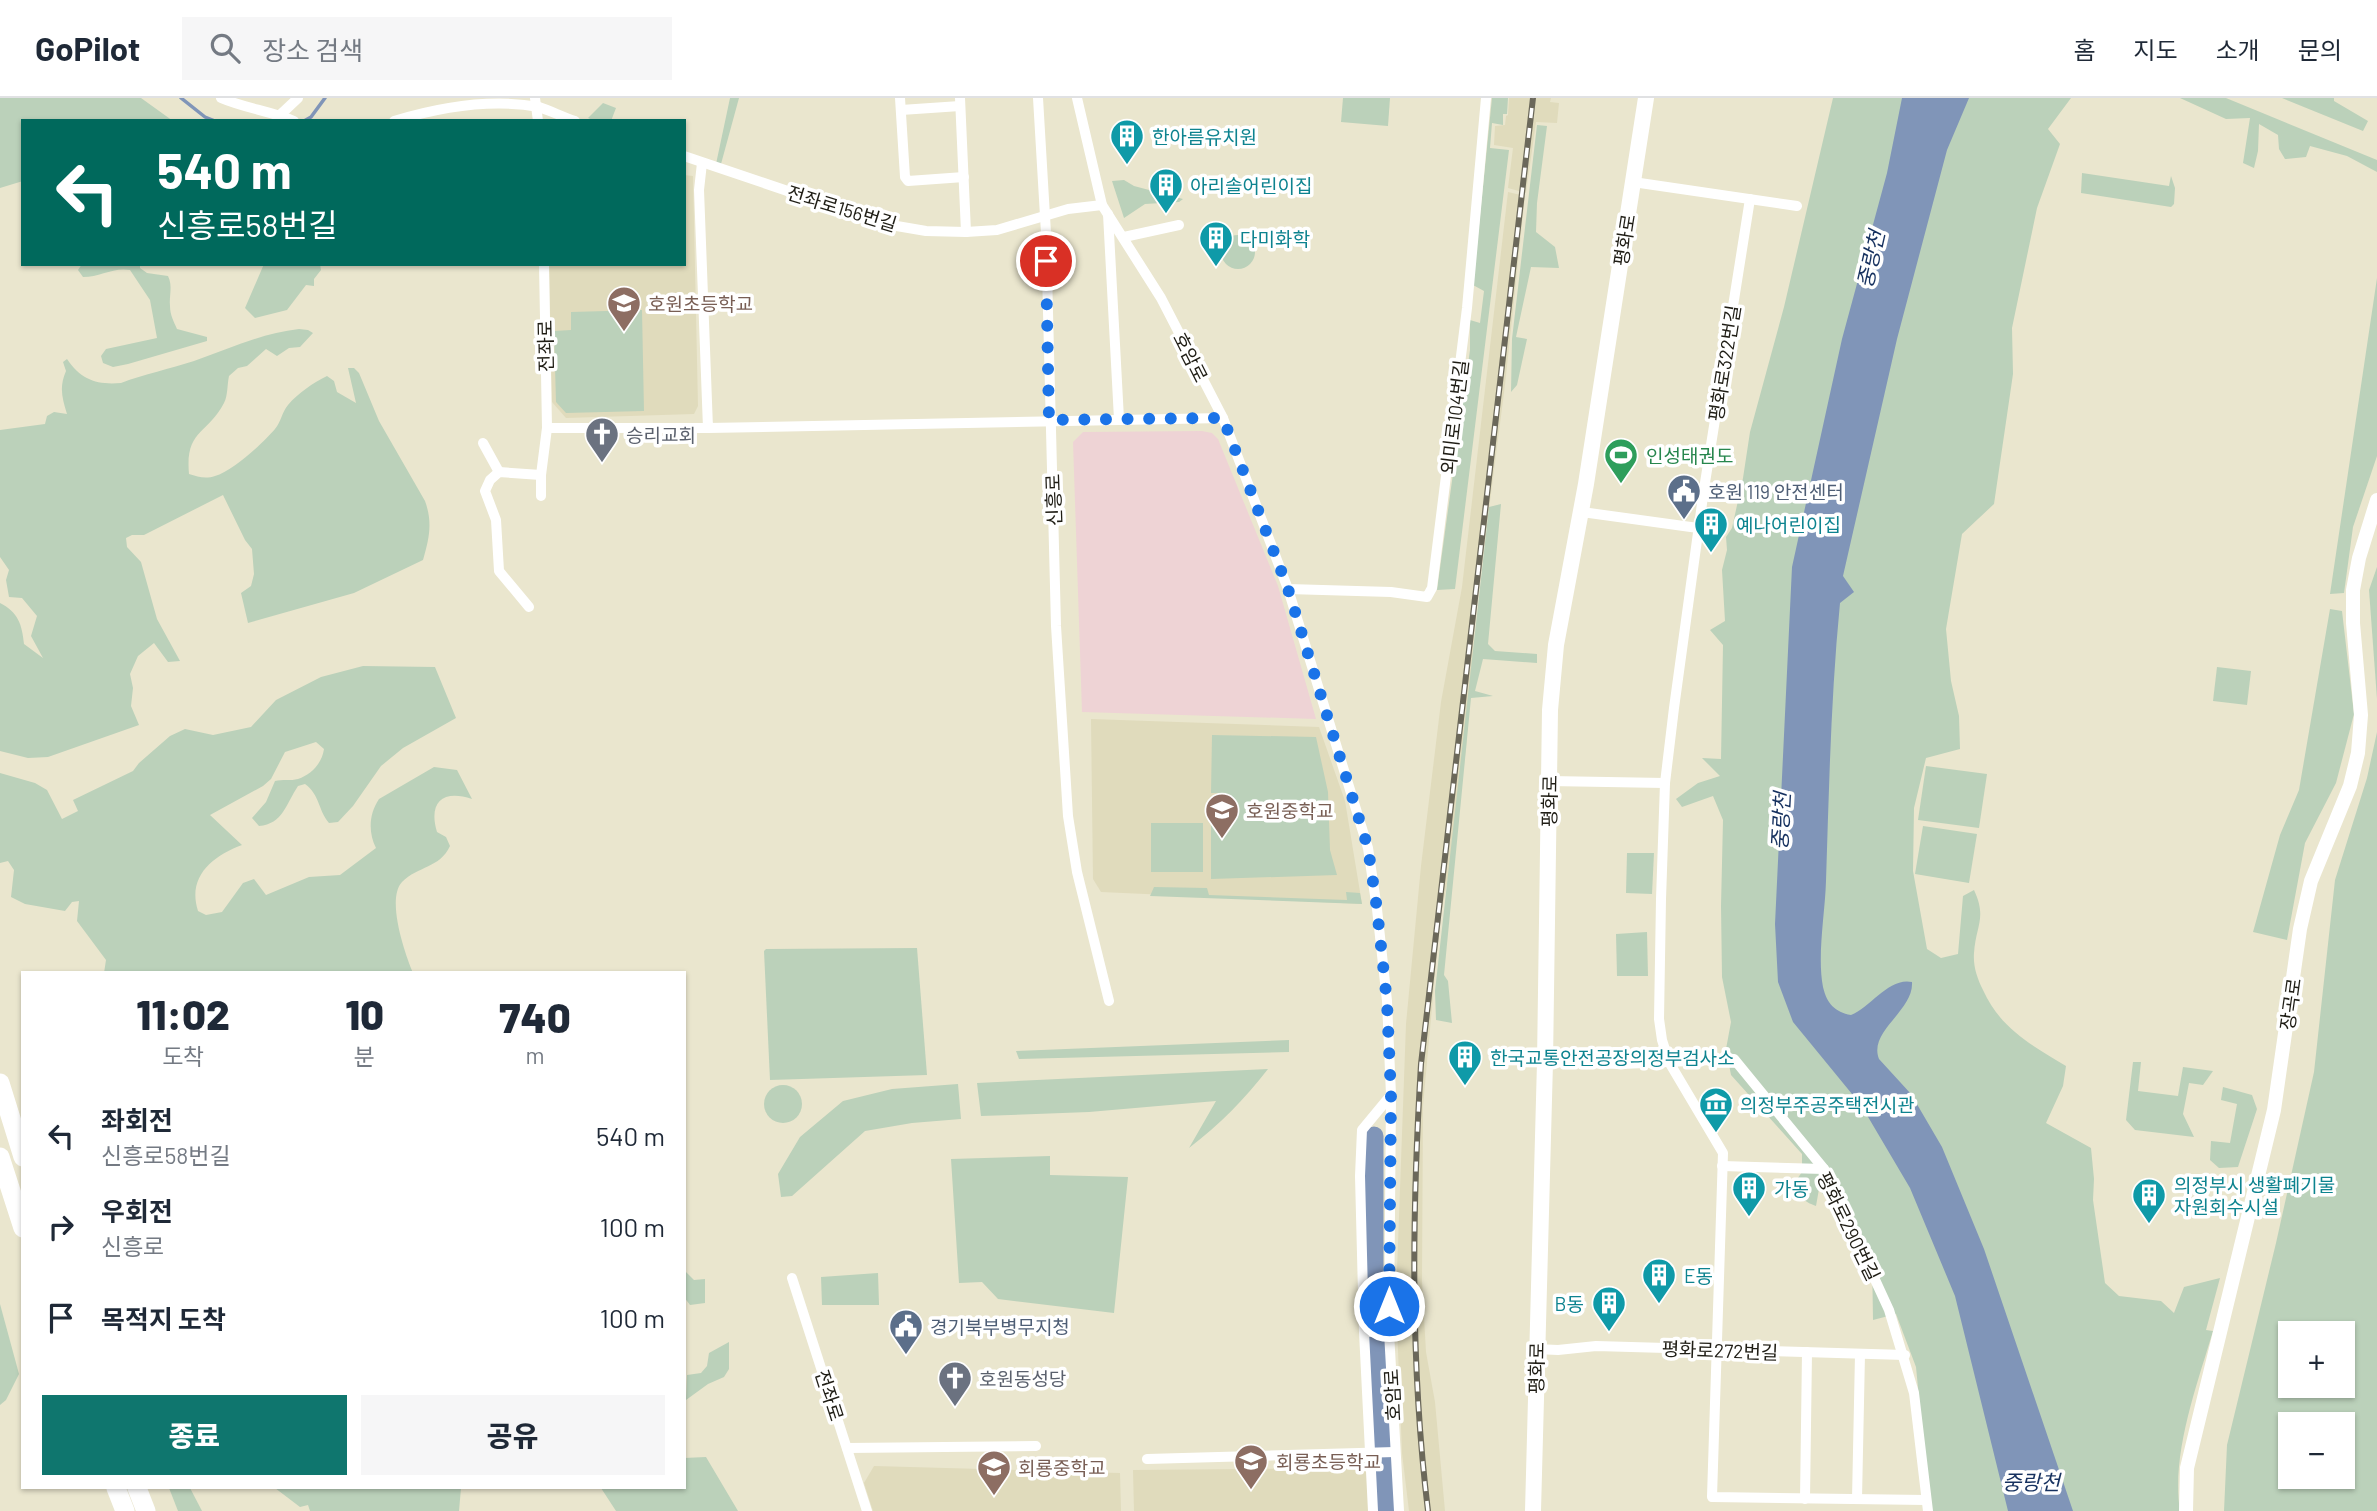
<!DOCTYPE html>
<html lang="ko">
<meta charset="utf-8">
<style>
:root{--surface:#fff;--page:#f6f6f7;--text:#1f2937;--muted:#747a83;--line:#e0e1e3;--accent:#0f766e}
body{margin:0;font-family:Barlow,"Noto Sans KR",sans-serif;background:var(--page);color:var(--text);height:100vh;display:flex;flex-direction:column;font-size:26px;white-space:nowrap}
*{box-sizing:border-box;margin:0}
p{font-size:23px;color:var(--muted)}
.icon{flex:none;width:38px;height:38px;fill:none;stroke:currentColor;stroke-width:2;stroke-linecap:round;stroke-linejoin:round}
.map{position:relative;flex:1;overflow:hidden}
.side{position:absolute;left:21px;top:873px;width:665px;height:518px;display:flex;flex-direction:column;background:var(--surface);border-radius:0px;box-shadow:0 2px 5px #0004}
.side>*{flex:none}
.hud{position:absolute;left:21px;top:21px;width:665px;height:147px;border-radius:0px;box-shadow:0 2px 5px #0004;background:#00695c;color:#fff;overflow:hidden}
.tools{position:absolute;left:2278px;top:1223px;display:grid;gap:14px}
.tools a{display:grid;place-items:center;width:77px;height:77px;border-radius:0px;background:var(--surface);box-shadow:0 2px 5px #0004;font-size:35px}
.pin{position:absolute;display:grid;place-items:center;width:60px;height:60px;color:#fff;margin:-30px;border:4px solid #fff;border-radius:50%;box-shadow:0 2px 7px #0007}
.me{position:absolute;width:77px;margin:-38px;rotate:0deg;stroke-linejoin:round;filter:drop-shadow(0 0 5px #0008)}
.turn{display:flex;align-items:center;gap:24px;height:147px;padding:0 21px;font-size:32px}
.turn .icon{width:91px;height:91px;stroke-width:2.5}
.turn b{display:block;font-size:49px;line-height:60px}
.eta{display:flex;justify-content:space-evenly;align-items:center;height:119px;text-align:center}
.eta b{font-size:42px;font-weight:800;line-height:49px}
.primary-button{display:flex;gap:14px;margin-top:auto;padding:14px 21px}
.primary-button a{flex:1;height:80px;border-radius:0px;background:var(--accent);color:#fff;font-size:28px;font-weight:800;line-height:80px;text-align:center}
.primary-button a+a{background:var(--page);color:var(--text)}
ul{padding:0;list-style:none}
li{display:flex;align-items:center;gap:21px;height:91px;padding:0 21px}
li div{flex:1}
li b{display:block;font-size:26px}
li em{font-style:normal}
header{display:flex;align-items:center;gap:42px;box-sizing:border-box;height:98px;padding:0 35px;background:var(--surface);border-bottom:2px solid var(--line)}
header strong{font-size:33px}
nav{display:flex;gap:38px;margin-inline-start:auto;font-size:24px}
.search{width:490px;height:63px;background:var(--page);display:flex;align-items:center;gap:18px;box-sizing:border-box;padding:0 24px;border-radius:0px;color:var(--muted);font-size:26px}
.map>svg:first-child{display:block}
.built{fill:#e0dbbc}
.industrial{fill:#eed3d5}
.green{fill:#bbd1ba;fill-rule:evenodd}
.water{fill:#8095b8}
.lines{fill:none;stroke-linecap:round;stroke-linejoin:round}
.stream{stroke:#8095b8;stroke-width:3.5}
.river{stroke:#8095b8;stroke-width:19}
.minor{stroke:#fff;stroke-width:10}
.tertiary{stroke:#fff;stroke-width:14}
.secondary{stroke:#fff;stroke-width:16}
.trunk{stroke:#fff;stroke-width:19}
.rail-casing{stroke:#6b685a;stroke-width:6}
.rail{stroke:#fff;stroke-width:3.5;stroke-dasharray:10;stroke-linecap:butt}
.route{stroke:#1a73e8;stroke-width:12;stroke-dasharray:0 21.6}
.labels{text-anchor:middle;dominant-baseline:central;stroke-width:7;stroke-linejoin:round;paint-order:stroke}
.culture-label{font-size:19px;fill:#0d838f;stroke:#fff;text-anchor:start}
.street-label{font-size:19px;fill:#1f1d15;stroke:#fff}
.education-label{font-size:19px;fill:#785e54;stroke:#fff;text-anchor:start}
.worship-label{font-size:19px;fill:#5b616d;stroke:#fff;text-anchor:start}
.leisure-label{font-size:19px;fill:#27864d;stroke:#fff;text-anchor:start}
.service-label{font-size:19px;fill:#4e5e75;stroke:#fff;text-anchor:start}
.water-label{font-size:21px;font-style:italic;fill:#16315f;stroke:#fff}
</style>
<header>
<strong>GoPilot</strong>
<div class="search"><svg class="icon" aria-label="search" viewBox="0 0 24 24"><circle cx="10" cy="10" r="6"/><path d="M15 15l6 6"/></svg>장소 검색</div>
<nav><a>홈</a><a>지도</a><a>소개</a><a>문의</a></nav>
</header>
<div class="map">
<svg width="2377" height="1413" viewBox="0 0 2377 1413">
<rect width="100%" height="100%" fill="#eae6ce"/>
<g class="built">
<polygon points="1509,0 1551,0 1550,4 1559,5 1557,25 1536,24 1526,95 1508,90 1513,50 1494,47 1495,28 1505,27 1506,18 1508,17"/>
<polygon points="684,77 693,78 698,308 694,316 566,320 552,304 549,166 684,166"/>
<polygon points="1508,94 1525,98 1505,287 1476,512 1466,650 1454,748 1440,822 1423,1008 1422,1183 1426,1254 1435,1304 1445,1413 1409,1413 1402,1355 1396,1201 1406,926 1421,768 1441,604 1462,489"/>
<polygon points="1091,621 1319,629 1345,703 1362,806 1101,794 1093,781"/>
<polygon points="874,1368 1120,1375 1121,1413 873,1413 864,1385"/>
<polygon points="1367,1370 1369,1413 1134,1413 1133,1372"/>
</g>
<polygon class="industrial" points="1202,333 1212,335 1218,341 1278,488 1316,621 1082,614 1073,344 1083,334"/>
<g class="green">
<polygon points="0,0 141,0 173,23 23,23 23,83 0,90"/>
<polygon points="730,0 739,0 721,66 716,66"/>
<polygon points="1343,0 1390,0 1388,28 1341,24"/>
<polygon points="1492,0 1508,0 1507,16 1503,16 1503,27 1492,25 1490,50 1509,52 1455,491 1437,492 1470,252 1470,222 1480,225 1484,193 1473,187"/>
<path d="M1833,0H2071L2048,31L2060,46L2037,110L2012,230L2013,276L1994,406L1962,436L1946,531L1951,583L1959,618L1960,651L1926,660L1914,710L1913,773L1927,851L1941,860L1958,856L1963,798L1974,792C1987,820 1976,827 1974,855C1973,868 1977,880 1983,892C2000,930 2031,947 2066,968L2063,988L2046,1025L2091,1050L2094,1081L2093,1102L2105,1185L2119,1198L2161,1203L2174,1215L2184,1189L2220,1180L2206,1232L2213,1233C2197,1287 2171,1356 2180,1413H1930L1916,1269L1896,1216L1873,1222L1872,1158L1819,1091L1816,1108C1802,1103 1799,1098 1795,1084L1802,1074V1056L1731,977L1726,951L1731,924L1722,879L1721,808L1723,722L1713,698L1682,709L1676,701L1698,685L1720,678L1702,660L1721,661L1723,547L1710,532L1725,523L1722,472L1727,452L1726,439L1732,430L1743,380L1750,334L1784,209Z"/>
<polygon points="2180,0 2226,0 2377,62 2377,74 2347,58 2310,48 2306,59 2285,61 2279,51 2278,37 2259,26 2258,53 2254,70 2243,65 2250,20 2226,21"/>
<polygon points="2282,0 2334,0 2334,3 2368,23 2363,33"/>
<polygon points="603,5 616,10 611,23 595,23 588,20"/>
<polygon points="1537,27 1547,28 1537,105 1536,134 1555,149 1559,170 1531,169 1516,239 1527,241 1517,287 1511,294 1512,241"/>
<polygon points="2082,75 2169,88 2171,78 2175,90 2174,106 2171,109 2081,95"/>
<polygon points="1124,82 1134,88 1183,101 1179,104 1145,106 1124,120 1112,83"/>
<circle cx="1238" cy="154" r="17"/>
<path d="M82,166H140V170L147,175L168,178C173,188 169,198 170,208C170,217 174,224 177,231L207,239V243L128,266L113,269L103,265L101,258L106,251L157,240L150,202L130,172C113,169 100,179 83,179L78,172Z"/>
<polygon points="264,166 320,166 321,172 314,181 314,188 306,187 287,212 255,220 245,210"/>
<polygon points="2377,180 2377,358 2353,429 2344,495 2330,496"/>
<polygon points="642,212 644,313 566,315 556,304 554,233 571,232 571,214"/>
<path d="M299,231L308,232L313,235L300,249L289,250L277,258L266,251L247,268L238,270L229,278C227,287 228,297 224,305C207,337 185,332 189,376C198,379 206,381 215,378C233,373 263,345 275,331C281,324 282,314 288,307C298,295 313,285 327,278L334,283L337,294L356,305L348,270H354L359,275L379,323L425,403C433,425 429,441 423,462L354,495L248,525L241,495L251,488L254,476L252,451L245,442L223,397L144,437H132L126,440L127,449L141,464L157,521L180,563L168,564L154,545L138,558L130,576L133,590L131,608L139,627L48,659L28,660L0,653V505C18,514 22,526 24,546L43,560L31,538L37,518L22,500L9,499L6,482L9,472L0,459V332L45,326L47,318L54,314L67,316C62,300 59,289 66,273L63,264L67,261C81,282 97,287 121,285C144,276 170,271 194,263C229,251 262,235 299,231Z"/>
<polygon points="1501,406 1488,546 1495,553 1537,556 1537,565 1483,561 1475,593 1493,598 1471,600 1444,877 1448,883 1452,925 1436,922 1435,893 1489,409"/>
<polygon points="2377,469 2377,601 2369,492"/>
<polygon points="2330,511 2342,513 2354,616 2336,685 2305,745 2287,842 2253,834 2280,737 2299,692"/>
<path d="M363,568L435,569L456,620L403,650L381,668L353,708L338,724L329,725C318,712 320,697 305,686L298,688C286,706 283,726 259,728L252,720L266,704L275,683C282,681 291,683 298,681C312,676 322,665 324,651L316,644L285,654L271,681L263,688L210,717L242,747C212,758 187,779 198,813L206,817L222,814L243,785L254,781L266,797L309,779L340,777L376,750C368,734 369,716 379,701L434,669L457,672L472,701C443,691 428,704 437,734L446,739L450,748C440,770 418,768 402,784C386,801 405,856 413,875H104L106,862L77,823L79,803L72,804L65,813L25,806L11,799L14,772L8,763L0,765V675L35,685L47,692L62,721L78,713L73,702L133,673L139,665L170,638L185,631L213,637L251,629L276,602L321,579Z"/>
<polygon points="2217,569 2251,573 2247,607 2213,603"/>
<path d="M2377,634V1413H2224L2227,1347L2276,1145L2314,974L2335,782L2367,680ZM2291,1236H2343V1288H2291ZM2291,1326H2343V1379H2291Z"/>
<polygon points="1212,637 1316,639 1328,694 1330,752 1337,777 1211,781 1211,718 1219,718 1220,698 1219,695 1211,695"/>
<polygon points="1926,668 1987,676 1979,730 1918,722"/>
<rect x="1151" y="725" width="52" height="49"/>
<polygon points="1923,728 1977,736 1969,785 1915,776"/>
<polygon points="1627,755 1654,755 1652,796 1626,795"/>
<polygon points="1154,789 1207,790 1209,797 1347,802 1346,794 1360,795 1362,806 1150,798"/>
<polygon points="1647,834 1648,878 1617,878 1616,836"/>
<polygon points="917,850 927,977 770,982 764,853 766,851"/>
<polygon points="1289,942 1289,954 1019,961 1016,953"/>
<polygon points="2133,964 2141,964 2138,993 2178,998 2183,969 2213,973 2203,987 2189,985 2183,1016 2194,1039 2135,1032 2126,1022"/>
<path d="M1268,971C1244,1002 1220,1026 1189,1050L1216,1003L1089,1014L981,1018L977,985Z"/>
<polygon points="958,986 961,1021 912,1025 865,1033 792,1098 781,1099 778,1076 800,1039 843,1003 892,991"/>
<circle cx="783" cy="1006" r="19"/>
<polygon points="2223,989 2252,997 2257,1011 2238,1069 2219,1070 2210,1062 2211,1043 2230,1045 2237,1006 2221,1002"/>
<polygon points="1050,1058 1050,1077 1128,1079 1114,1215 998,1201 982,1184 959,1185 951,1061"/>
<polygon points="684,1172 694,1182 705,1181 705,1205 690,1207 684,1199"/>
<polygon points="878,1175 879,1207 822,1207 821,1179"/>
<polygon points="0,1206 19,1276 6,1302 0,1307"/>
<polygon points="729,1244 729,1271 724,1279 708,1286 686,1302 687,1277 701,1275 707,1268 709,1255"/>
<polygon points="706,1359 738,1413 616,1413 601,1390 684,1390 684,1360"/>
<polygon points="169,1390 190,1390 202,1413 178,1413"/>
<polygon points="275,1390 461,1390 459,1413 310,1413 308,1407 300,1409"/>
</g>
<path class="water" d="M1902,0H1969L1947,52L1897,241L1843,478L1854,494L1840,505C1831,597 1829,690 1826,783C1825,816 1817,858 1823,889C1827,906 1835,914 1851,917C1871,909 1889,879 1912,884C1914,913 1868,933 1879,961L1911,996L1942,1049L1984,1151L2073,1413H2008L1955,1198L1910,1090L1861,1007L1793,924L1778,884L1775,826L1792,469L1842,241L1887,75Z"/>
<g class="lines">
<g class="stream">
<polyline points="181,0 205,19 215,23"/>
<polyline points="304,23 311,19 325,0"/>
</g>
<polyline class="river" points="1374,1038 1374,1213 1386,1413"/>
<g class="minor">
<path d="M221,0C244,10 270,13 294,23"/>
<polyline points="535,0 538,23"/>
<polyline points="900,0 905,79 908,83 964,79"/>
<polyline points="960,0 966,134"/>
<polyline points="1038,0 1046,135 1056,528 1068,718 1077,774 1109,903"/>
<polyline points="1077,0 1102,107 1161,200 1223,320 1288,491 1368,750 1377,811 1387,903 1391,997 1389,1234 1399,1413"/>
<polyline points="901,12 960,8"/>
<polyline points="280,17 298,0"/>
<path d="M394,23C440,9 490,0 539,9C551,13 563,19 575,23"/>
<polyline points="684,58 885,126 926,133 966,134 997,132 1068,111 1102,107"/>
<polyline points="702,65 699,92 708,330 1223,320"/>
<polyline points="1633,84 1797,108"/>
<polyline points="1750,101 1704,391 1674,610 1665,685 1661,801 1659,921 1662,942 1669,964 1723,1055 1712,1399 1926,1402"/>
<polyline points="1108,116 1119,321"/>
<polyline points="1124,139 1179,127"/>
<polyline points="547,330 708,330"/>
<polyline points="483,345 499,374"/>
<polyline points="541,398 541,377 547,330 544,166"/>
<polyline points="1582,414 1698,430"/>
<polyline points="1288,491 1391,494 1427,499 1432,490 1467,210 1486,0"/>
<polyline points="529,509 499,473 496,422 485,393 490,382 499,374 541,377"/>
<polyline points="1549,683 1665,685"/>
<polyline points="1545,964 1622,966 1734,961 1824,1071 1889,1212 1914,1295 1928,1413"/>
<polyline points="1722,1068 1824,1071"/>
<polyline points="792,1180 867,1413"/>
<polyline points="1364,1234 1389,1234"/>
<polyline points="1536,1251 1558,1252 1596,1248 1905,1257"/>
<polyline points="847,1350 1036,1348"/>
<polyline points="1147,1361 1395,1354"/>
<polyline points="1805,1401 1807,1254"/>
<polyline points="1857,1401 1860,1256"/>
<polyline points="1373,1413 1364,1234 1360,1078 1362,1032 1391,997"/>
</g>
<polyline class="tertiary" points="2186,1413 2187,1370 2274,1012 2300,831 2311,783 2350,688 2358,655 2361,617 2353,525 2353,492 2359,460 2377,402"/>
<polyline class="secondary" points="1533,1413 1545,964 1550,612 1556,547 1586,386 1646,0"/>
<g class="trunk">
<polyline points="0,985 23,1059"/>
<polyline points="0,1059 23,1130"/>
<polyline points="116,1390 125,1413"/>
<polyline points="137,1390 146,1413"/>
</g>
<g class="rail-casing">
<path id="rail" d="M1428,1413C1410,1265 1412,1114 1421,966L1533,0"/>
</g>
<use href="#rail" class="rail"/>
</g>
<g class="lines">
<polyline class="route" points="1046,163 1049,322 1223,320 1288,491 1368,750 1377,811 1387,904 1391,997 1389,1208"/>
</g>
<defs>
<g id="building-pin" transform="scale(1.75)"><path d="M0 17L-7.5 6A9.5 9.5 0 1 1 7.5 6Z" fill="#0f9aa8" stroke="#fff"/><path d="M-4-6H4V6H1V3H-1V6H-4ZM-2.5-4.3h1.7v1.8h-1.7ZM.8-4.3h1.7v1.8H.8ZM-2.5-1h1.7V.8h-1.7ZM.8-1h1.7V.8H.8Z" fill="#fff"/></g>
<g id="school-pin" transform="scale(1.75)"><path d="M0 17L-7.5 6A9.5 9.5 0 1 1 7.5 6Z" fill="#8d6e63" stroke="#fff"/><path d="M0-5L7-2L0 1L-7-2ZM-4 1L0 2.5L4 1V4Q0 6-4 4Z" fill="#fff"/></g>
<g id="church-pin" transform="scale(1.75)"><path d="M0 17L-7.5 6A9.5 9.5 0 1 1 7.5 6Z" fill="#6b7280" stroke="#fff"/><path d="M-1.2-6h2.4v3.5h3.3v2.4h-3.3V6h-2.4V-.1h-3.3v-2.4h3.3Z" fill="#fff"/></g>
<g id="stadium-pin" transform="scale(1.75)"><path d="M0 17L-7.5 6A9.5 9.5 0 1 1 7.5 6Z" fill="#2e9e5b" stroke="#fff"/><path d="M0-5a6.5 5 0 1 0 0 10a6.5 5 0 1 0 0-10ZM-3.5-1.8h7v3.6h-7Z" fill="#fff"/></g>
<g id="civic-pin" transform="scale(1.75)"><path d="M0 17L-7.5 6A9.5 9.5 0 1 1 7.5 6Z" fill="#5c6f8a" stroke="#fff"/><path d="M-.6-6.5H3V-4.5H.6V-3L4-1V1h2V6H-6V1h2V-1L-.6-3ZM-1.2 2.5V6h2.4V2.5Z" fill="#fff"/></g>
<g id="museum-pin" transform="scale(1.75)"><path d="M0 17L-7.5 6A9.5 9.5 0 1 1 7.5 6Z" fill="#0f9aa8" stroke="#fff"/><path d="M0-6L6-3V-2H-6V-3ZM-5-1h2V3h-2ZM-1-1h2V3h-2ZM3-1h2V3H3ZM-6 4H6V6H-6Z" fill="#fff"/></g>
</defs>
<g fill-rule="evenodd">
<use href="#building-pin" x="1127" y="38"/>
<use href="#building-pin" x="1166" y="87"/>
<use href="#building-pin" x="1216" y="140"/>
<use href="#school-pin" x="624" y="205"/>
<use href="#church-pin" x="602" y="336"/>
<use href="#stadium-pin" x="1621" y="357"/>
<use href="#civic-pin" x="1684" y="393"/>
<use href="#building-pin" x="1711" y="426"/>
<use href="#school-pin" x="1222" y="712"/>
<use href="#building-pin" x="1465" y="959"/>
<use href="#museum-pin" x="1716" y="1006"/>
<use href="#building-pin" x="1749" y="1090"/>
<use href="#building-pin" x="2149" y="1097"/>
<use href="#building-pin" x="1659" y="1177"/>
<use href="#building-pin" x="1609" y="1205"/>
<use href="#civic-pin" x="906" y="1228"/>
<use href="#church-pin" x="955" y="1280"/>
<use href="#school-pin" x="1251" y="1363"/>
<use href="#school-pin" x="994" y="1369"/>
</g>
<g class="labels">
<g class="culture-label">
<text x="1152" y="38">한아름유치원</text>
<text x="1190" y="87">아리솔어린이집</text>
<text x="1240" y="140">다미화학</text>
<text x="1736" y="426">예나어린이집</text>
<text x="1490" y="959">한국교통안전공장의정부검사소</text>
<text x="1740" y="1006">의정부주공주택전시관</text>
<text x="2174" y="1086">의정부시 생활폐기물<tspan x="2174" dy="22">자원회수시설</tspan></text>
<text x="1774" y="1090">가동</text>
<text x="1684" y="1177">E동</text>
<text x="1584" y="1205" text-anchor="end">B동</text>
</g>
<g class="street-label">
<text transform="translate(842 110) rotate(17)">전좌로156번길</text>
<text transform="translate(1624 142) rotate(-81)">평화로</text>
<text transform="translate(545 248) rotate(-91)">전좌로</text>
<text transform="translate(1191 259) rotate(63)">호암로</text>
<text transform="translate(1724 265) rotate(-81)">평화로322번길</text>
<text transform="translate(1454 319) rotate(-83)">외미로104번길</text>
<text transform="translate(1053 402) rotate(-92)">신흥로</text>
<text transform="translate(1549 703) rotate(-89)">평화로</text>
<text transform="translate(2290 906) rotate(-82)">장곡로</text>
<text transform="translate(1849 1128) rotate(64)">평화로290번길</text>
<text transform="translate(1720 1252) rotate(2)">평화로272번길</text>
<text transform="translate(1536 1270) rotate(-89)">평화로</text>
<text transform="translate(830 1297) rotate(72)">전좌로</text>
<text transform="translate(1392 1297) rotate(-93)">호암로</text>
</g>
<g class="education-label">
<text x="648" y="205">호원초등학교</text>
<text x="1246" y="712">호원중학교</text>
<text x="1276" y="1363">회룡초등학교</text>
<text x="1018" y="1369">회룡중학교</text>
</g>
<g class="worship-label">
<text x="626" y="336">승리교회</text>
<text x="979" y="1280">호원동성당</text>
</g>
<g class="leisure-label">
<text x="1646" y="357">인성태권도</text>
</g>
<g class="service-label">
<text x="1708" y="393">호원 119 안전센터</text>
<text x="930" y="1228">경기북부병무지청</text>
</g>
<g class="water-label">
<text transform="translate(1870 161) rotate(-77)">중랑천</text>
<text transform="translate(1780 723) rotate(-87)">중랑천</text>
<text x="2031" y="1383">중랑천</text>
</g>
</g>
</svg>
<div class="tools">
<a>+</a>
<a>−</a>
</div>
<div class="pin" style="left:1046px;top:163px;background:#d93025"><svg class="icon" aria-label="arrive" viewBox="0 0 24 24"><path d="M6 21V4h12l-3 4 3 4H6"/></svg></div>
<svg class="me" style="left:1389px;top:1208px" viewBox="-20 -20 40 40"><circle r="17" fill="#1a73e8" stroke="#fff" stroke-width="3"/><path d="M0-11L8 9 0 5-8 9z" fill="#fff"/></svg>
<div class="hud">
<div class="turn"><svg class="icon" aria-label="left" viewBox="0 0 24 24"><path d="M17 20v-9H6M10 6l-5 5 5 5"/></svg><div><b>540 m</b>신흥로58번길</div></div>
</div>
<section class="side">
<div class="eta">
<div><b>11:02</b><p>도착</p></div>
<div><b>10</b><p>분</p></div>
<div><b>740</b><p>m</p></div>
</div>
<ul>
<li><svg class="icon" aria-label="left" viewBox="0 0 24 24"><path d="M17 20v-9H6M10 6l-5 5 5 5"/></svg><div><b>좌회전</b><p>신흥로58번길</p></div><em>540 m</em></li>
<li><svg class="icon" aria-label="right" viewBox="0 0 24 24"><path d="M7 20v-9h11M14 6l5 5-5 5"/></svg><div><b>우회전</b><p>신흥로</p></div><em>100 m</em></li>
<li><svg class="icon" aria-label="arrive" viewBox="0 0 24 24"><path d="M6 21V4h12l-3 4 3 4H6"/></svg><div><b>목적지 도착</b></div><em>100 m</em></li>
</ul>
<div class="primary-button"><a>종료</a><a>공유</a></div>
</section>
</div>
